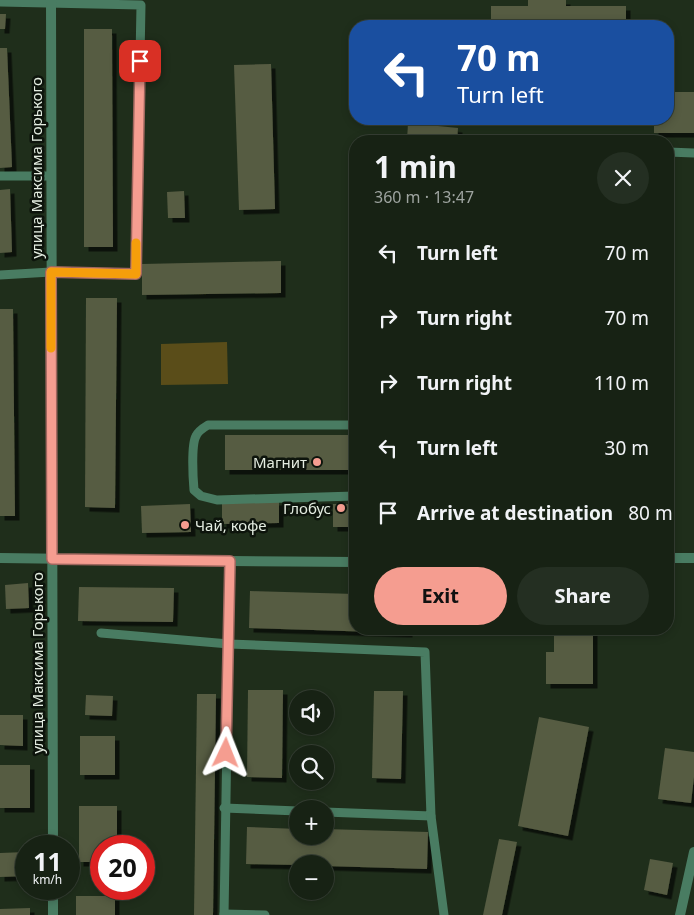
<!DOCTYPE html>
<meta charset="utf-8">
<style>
:root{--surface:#172214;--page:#242f22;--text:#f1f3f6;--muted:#9ea4a0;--line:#363f34;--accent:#f59d90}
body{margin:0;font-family:"Noto Sans",sans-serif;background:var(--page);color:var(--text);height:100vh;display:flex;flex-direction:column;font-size:19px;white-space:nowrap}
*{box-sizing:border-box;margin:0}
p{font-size:16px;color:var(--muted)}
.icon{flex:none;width:28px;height:28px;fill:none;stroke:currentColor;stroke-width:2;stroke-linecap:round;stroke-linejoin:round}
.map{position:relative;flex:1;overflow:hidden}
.drawer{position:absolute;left:349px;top:135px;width:325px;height:500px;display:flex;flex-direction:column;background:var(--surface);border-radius:20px;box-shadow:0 2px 8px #0003,0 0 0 1px var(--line)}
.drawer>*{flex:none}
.top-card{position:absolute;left:349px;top:20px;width:325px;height:105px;border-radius:20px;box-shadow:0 2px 8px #0003,0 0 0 1px var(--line);background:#1a4fa0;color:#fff;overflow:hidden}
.tools{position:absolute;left:289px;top:690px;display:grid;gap:10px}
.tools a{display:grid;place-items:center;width:45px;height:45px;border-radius:50%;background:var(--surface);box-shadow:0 2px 8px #0003,0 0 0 1px var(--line);font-size:25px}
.speed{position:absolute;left:15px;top:835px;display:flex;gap:10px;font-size:25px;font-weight:700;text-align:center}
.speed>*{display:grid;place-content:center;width:65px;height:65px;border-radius:50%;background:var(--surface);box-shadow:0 2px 8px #0003,0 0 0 1px var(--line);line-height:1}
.speed small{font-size:12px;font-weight:400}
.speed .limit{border:8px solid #d22;background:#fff;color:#111}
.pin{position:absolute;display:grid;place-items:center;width:42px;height:42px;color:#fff;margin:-21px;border-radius:10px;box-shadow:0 2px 8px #0006}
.me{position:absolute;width:55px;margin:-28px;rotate:2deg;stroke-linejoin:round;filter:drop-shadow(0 0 4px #0008)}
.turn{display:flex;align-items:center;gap:18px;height:105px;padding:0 25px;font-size:22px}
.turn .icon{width:65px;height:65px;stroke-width:2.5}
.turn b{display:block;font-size:35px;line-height:42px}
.round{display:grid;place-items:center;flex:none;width:52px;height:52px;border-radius:26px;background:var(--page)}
.overview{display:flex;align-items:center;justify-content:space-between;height:85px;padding:0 25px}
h1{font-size:30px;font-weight:700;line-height:38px}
.button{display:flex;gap:10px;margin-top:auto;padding:10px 25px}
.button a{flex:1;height:58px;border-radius:30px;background:var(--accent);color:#111;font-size:20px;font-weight:700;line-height:58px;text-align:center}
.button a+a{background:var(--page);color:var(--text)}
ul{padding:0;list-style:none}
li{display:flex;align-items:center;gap:15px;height:65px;padding:0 25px}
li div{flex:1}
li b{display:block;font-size:19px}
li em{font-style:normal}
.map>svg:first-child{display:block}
.green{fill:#5a4d19}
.building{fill:#565b42;filter:url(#shadow)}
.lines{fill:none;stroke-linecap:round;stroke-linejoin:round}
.service{stroke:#497c62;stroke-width:9}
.minor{stroke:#497c62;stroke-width:10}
.route-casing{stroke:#9f665e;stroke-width:12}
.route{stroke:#f59d90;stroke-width:9}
.slow{stroke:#f59e0b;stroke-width:9}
.poi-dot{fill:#f59d90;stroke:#0d140c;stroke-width:2}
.labels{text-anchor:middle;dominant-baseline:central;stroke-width:5;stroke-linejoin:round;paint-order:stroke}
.street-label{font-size:15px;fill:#e4ede1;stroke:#0d140c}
.poi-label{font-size:15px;fill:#e4ede1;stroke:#0d140c;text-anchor:end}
</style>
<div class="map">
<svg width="694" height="915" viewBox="0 0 694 915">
<defs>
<filter id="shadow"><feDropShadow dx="4.5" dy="4.5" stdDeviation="0" flood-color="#0009"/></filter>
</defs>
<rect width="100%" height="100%" fill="#1f2e1b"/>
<polygon class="green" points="227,342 228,384 161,385 161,344"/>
<g class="building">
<polygon points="528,0 566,0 566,6 626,6 626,26 491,26 491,6 528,6"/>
<polygon points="0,14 6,14 5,29 0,29"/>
<polygon points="84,29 112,29 113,247 84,247"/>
<polygon points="0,48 7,48 12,167 0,168"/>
<polygon points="271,64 275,209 239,210 234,65"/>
<polygon points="668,92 694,92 694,133 654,133 654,119 668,119"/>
<polygon points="408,123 458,128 457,141 407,141"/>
<polygon points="10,189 12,252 0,253 0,190"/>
<polygon points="184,191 185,218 168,218 167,192"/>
<polygon points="281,261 281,293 142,295 142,264"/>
<polygon points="86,298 117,298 115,508 85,507"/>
<polygon points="0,309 13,309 15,516 0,516"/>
<rect x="225" y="435" width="130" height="35"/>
<polygon points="222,501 279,501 279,523 222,524"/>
<polygon points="190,504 191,532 142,533 141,506"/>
<rect x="333" y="504" width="22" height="23"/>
<polygon points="28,583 29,608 6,609 5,585"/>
<polygon points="79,587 174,588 173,622 78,621"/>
<polygon points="250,591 355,594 355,629 408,629 408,633 249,628"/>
<polygon points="554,629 593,629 593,684 546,684 546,652 554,652"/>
<polygon points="248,690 283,690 282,778 247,777"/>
<polygon points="374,691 403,691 401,779 372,778"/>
<polygon points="197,694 216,694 213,915 194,915"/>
<polygon points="86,695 113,696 112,716 85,715"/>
<polygon points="0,715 23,715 23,746 0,745"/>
<polygon points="539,717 589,727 568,836 518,826"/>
<rect x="80" y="736" width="35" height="39"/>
<polygon points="665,748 694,752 694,777 691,803 658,799"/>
<rect x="0" y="765" width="30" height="43"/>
<polygon points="79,806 117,806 117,846 101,846 101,862 79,862"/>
<polygon points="247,827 298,829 298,836 325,836 325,829 428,832 427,869 325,866 325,864 298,864 298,865 246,864"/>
<polygon points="499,839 517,842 502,915 483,915"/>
<polygon points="26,852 26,876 0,877 0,853"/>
<polygon points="650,859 673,863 667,895 644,890"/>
<rect x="76" y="896" width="39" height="19"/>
<polygon points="30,908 30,915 0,915 0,909"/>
</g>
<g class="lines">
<g class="service">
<polyline points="0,2 141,5 136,274 51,272 0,275"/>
<polyline points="668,152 694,153"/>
<polyline points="0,176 51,176"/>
<path d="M355,425H208C203,428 198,431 196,436C191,445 193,479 194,490L201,496L217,500L355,496"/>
<polyline points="101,633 229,644 425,652 431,816 325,812"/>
<polyline points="224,808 298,811"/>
<polyline points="431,816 444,915"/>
<polyline points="224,914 265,915"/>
<path d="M224,915C225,797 229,679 230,561"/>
</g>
<g class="minor">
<polyline points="51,0 53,846"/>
<polyline points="0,558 230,561 355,562"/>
<polyline points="668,558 694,558"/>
<polyline points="53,889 53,915"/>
<polyline points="680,915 694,852"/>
</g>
</g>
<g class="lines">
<g class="route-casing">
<polyline id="route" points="140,61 136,274 51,272 52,559 230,561 226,753"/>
</g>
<use href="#route" class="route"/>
<polyline class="slow" points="51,348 51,272 136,274 136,243"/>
</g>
<g class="poi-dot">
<circle cx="317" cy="462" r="5"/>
<circle cx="341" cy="508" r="5"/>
<circle cx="185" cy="525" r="5"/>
</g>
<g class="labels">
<g class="street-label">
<text transform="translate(36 168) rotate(-90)">улица Максима Горького</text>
<text transform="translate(37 663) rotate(-90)">улица Максима Горького</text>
</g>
<g class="poi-label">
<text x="307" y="462">Магнит</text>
<text x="331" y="508">Глобус</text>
<text x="195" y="525" text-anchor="start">Чай, кофе</text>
</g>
</g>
</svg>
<div class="tools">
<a><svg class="icon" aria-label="sound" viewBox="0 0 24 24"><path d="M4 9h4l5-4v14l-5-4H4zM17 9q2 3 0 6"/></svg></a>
<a><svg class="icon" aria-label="search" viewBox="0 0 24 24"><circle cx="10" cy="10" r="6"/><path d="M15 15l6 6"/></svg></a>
<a>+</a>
<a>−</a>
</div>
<div class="speed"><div>11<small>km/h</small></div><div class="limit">20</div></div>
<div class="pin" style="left:140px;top:61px;background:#d93025"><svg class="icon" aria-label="arrive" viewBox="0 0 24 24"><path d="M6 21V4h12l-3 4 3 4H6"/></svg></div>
<svg class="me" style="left:226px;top:753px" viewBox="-20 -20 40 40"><path d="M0-17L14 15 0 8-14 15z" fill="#f59d90" stroke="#fff" stroke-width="4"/></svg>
<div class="top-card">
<div class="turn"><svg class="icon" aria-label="left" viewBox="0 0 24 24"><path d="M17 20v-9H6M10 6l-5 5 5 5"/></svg><div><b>70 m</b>Turn left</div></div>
</div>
<section class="drawer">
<div class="overview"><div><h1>1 min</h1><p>360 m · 13:47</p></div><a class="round"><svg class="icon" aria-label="close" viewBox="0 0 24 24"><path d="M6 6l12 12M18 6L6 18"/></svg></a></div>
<ul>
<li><svg class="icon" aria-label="left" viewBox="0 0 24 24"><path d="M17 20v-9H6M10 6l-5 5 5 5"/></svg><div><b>Turn left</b></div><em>70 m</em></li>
<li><svg class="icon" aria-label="right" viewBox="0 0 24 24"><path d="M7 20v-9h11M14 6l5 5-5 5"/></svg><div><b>Turn right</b></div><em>70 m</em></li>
<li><svg class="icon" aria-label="right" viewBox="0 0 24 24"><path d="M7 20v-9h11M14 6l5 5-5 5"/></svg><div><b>Turn right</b></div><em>110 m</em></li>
<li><svg class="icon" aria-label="left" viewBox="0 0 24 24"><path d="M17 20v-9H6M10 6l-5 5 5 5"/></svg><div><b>Turn left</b></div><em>30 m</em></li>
<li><svg class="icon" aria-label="arrive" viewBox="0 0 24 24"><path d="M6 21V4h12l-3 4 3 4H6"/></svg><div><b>Arrive at destination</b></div><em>80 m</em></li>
</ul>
<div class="button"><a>Exit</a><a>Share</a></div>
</section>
</div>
